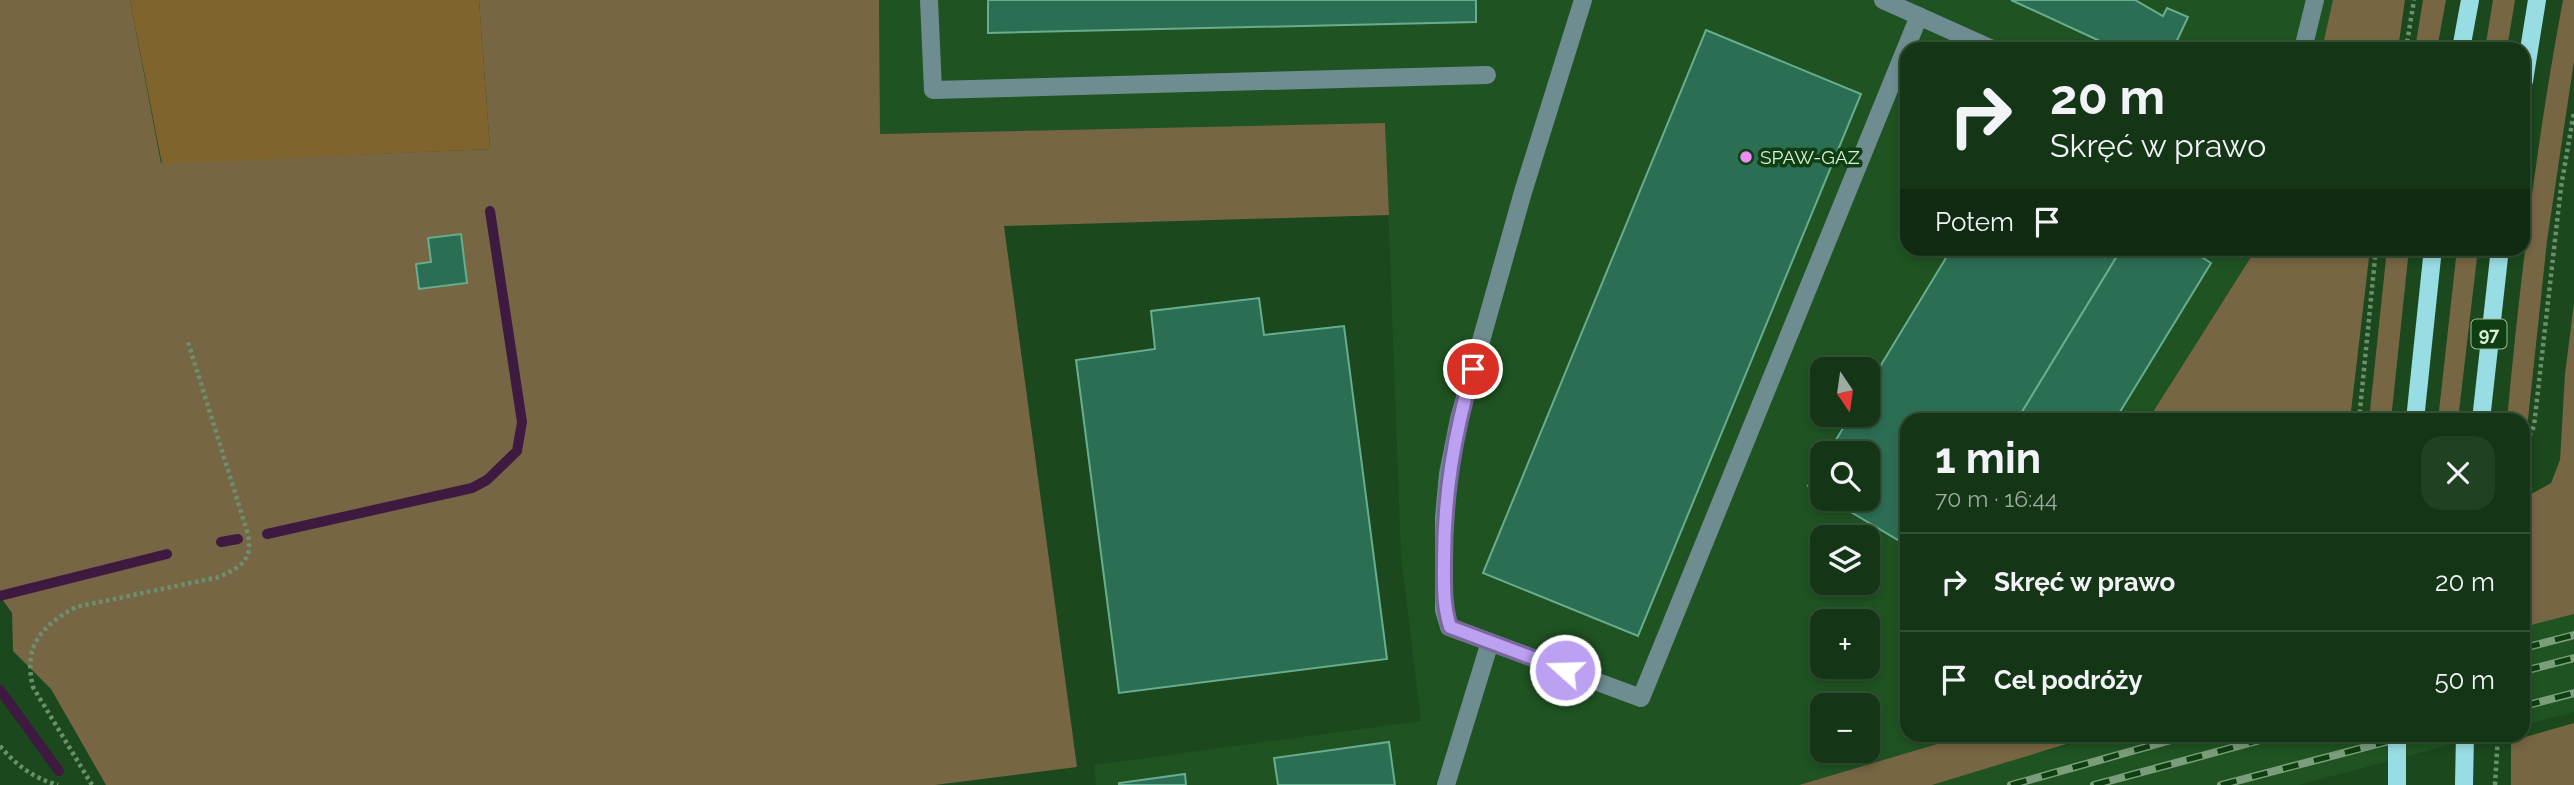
<!DOCTYPE html>
<html lang="pl">
<meta charset="utf-8">
<style>
:root{--surface:#143616;--page:#214123;--text:#f1f3f6;--muted:#9daba1;--line:#335035}
body{margin:0;font-family:Raleway,sans-serif;background:var(--page);color:var(--text);height:100vh;display:flex;flex-direction:column;font-size:26px;white-space:nowrap}
*{box-sizing:border-box;margin:0}
p{font-size:23px;color:var(--muted)}
.icon{flex:none;width:38px;height:38px;fill:none;stroke:currentColor;stroke-width:2;stroke-linecap:round;stroke-linejoin:round}
.map{position:relative;flex:1;overflow:hidden}
.drawer{position:absolute;left:1900px;top:413px;width:630px;height:329px;display:flex;flex-direction:column;background:var(--surface);border-radius:21px;box-shadow:0 4px 10px #0003,0 0 0 2px var(--line)}
.drawer>*{flex:none}
.top-card{position:absolute;left:1900px;top:42px;width:630px;height:214px;border-radius:21px;box-shadow:0 4px 10px #0003,0 0 0 2px var(--line);background:#143616;color:var(--text);overflow:hidden}
.needle{width:46px;rotate:167deg}
.fabs{position:absolute;left:1810px;top:357px;display:grid;gap:14px}
.fabs a{display:grid;place-items:center;width:70px;height:70px;border-radius:14px;background:var(--surface);box-shadow:0 4px 10px #0003,0 0 0 2px var(--line);font-size:35px}
.pin{position:absolute;display:grid;place-items:center;width:60px;height:60px;color:#fff;margin:-30px;border:4px solid #fff;border-radius:50%;box-shadow:0 2px 7px #0007}
.me{position:absolute;width:77px;margin:-38px;rotate:290deg;stroke-linejoin:round;filter:drop-shadow(0 0 5px #0008)}
.turn{display:flex;align-items:center;gap:24px;height:147px;padding:0 35px;font-size:32px}
.turn .icon{width:91px;height:91px;stroke-width:2.5}
.turn b{display:block;font-size:49px;line-height:60px}
.then{display:flex;align-items:center;height:66px;padding:0 35px;background:#0003;gap:14px;font-size:26px}
.round{display:grid;place-items:center;flex:none;width:74px;height:74px;border-radius:21px;background:var(--page)}
.head{display:flex;align-items:center;justify-content:space-between;height:119px;padding:0 35px}
h1{font-size:42px;font-weight:700;line-height:52px}
ul{padding:0;list-style:none}
li{display:flex;align-items:center;gap:21px;height:98px;padding:0 35px;border-top:2px solid var(--line)}
li div{flex:1}
li b{display:block;font-size:26px}
li em{font-style:normal}
.map>svg:first-child{display:block}
.built{fill:#1f5322;fill-rule:evenodd}
.green{fill:#776643}
.forest{fill:#7f652d}
.lines{fill:none;stroke-linecap:round;stroke-linejoin:round}
.stream{stroke:#3e1a41;stroke-width:10}
.building{fill:#2c6e54;stroke:#67ae8f;stroke-width:2}
.path{stroke:#6c906d;stroke-width:4.5;stroke-dasharray:3.5 3.5;stroke-linecap:butt}
.minor{stroke:#6d8d91;stroke-width:18}
.major{stroke:#99dde4;stroke-width:18}
.rail-casing{stroke:#7a9d7a;stroke-width:8}
.rail{stroke:#0f3e12;stroke-width:5;stroke-dasharray:16;stroke-linecap:butt}
.major-bridge{stroke:#99dde4;stroke-width:18}
.route-casing{stroke:#7a689d;stroke-width:18}
.route{stroke:#bca0f2;stroke-width:12}
.poi-dot{fill:#ef8bf7;stroke:#0f3e12;stroke-width:2.5}
.labels{text-anchor:middle;dominant-baseline:central;stroke-width:7;stroke-linejoin:round;paint-order:stroke}
.shield{fill:#0f3e12;stroke:#9cbb9c;stroke-width:2}
.shield-label{font-size:18px;font-weight:bold;fill:#d8f1d7}
.poi-label{font-size:19px;fill:#d8f1d7;stroke:#0f3e12;text-anchor:start}
</style>
<div class="map">
<svg width="2574" height="785" viewBox="0 0 2574 785">
<rect width="100%" height="100%" fill="#1b481d"/>
<g class="built">
<path d="M879,0H2333L2322,49H1908V248L2256,249L2148,420H1908V735H1949L1945,742L1799,785H1096L1094,765L1421,721L1401,556L1385,124L880,134ZM1822,369H1867V415H1822ZM1822,453H1867V499H1822ZM1822,537H1867V583H1822ZM1822,621H1867V667H1822ZM1822,705H1867V751H1822Z"/>
<polygon points="2574,614 2574,712 2524,725 2524,627"/>
<polygon points="2107,735 2487,735 2299,785 1932,785 2025,756"/>
</g>
<g class="green">
<polygon points="0,0 130,0 161,163 490,149 479,0 879,0 880,134 1385,123 1389,215 1004,226 1077,767 935,785 106,785 51,689 13,651 12,613 0,596"/>
<polygon points="2333,0 2405,0 2398,49 2322,49"/>
<polygon points="2423,0 2446,0 2437,49 2415,49"/>
<polygon points="2493,0 2515,0 2507,49 2485,49"/>
<path d="M2563,0H2574V61L2547,241L2527,429L2524,437V420H2507C2520,280 2537,138 2563,0Z"/>
<polygon points="2256,249 2370,249 2350,420 2148,420"/>
<polygon points="2387,249 2409,249 2391,420 2369,420"/>
<polygon points="2457,249 2478,249 2458,420 2438,420"/>
<polygon points="2574,303 2574,614 2524,627 2526,497 2551,483 2560,460 2565,374"/>
<polygon points="2574,723 2574,785 2511,785 2511,741"/>
<polygon points="1949,735 2096,735 1932,785 1799,785 1944,742"/>
</g>
<polygon class="forest" points="130,0 479,0 490,149 162,164"/>
<g class="lines">
<g class="stream">
<polyline points="267,534 472,488 487,480 517,451 522,422 490,211"/>
<polyline points="221,542 238,539"/>
<polyline points="0,596 167,554"/>
<polyline points="0,690 59,771"/>
</g>
</g>
<g class="building">
<polygon points="988,0 1476,0 1476,22 988,33"/>
<polygon points="2011,0 2135,0 2163,16 2167,8 2188,17 2173,49 2117,49"/>
<polygon points="1706,30 1861,94 1638,636 1483,573"/>
<polygon points="461,234 467,283 419,289 416,264 431,262 428,238"/>
<polygon points="1952,248 2122,248 2017,420 1908,420 1908,546 1829,499 1867,499 1867,453 1828,453 1851,415 1867,415 1867,388"/>
<polygon points="2122,248 2187,248 2211,263 2115,420 2017,420"/>
<polygon points="1259,298 1264,335 1344,326 1387,659 1119,693 1076,360 1155,349 1151,311"/>
<polygon points="1822,463 1822,494 1808,486"/>
<polygon points="1389,742 1395,785 1278,785 1274,758"/>
<polygon points="1185,774 1186,785 1119,785 1119,783"/>
</g>
<g class="lines">
<g class="path">
<polyline points="2406,49 2414,0"/>
<polyline points="2359,420 2376,248"/>
<polyline points="2524,449 2534,426 2561,187 2574,112"/>
<path d="M0,746C16,765 33,778 58,785"/>
<path d="M92,785L33,687C23,646 41,626 76,607L219,577C243,566 254,559 247,531L188,342"/>
<polyline points="2495,785 2498,735"/>
</g>
<g class="minor">
<polyline points="929,0 933,90 1487,75"/>
<polyline points="1583,0 1523,192 1459,419 1448,474 1444,517 1444,610 1449,627 1641,698 1919,16"/>
<polyline points="1883,0 1992,49"/>
<polyline points="2303,49 2315,0"/>
<polyline points="1446,785 1490,642"/>
</g>
<g class="major">
<polyline points="2461,49 2470,0"/>
<polyline points="2524,81 2537,0"/>
<polyline points="2415,420 2433,248"/>
<polyline points="2481,420 2500,248"/>
<polyline points="2464,785 2465,735"/>
</g>
<g class="rail-casing">
<g id="rail">
<polyline points="2524,648 2574,635"/>
<polyline points="2524,671 2574,658"/>
<polyline points="2524,706 2574,693"/>
<polyline points="2011,785 2189,735"/>
<polyline points="2094,785 2279,735"/>
<polyline points="2221,785 2412,735"/>
</g>
</g>
<use href="#rail" class="rail"/>
<polyline class="major-bridge" points="2397,735 2397,785"/>
</g>
<g class="lines">
<g class="route-casing">
<path id="route" d="M1473,369C1454,435 1444,493 1444,562C1444,584 1443,605 1450,627L1565,670"/>
</g>
<use href="#route" class="route"/>
</g>
<circle class="poi-dot" cx="1746" cy="157" r="7"/>
<g class="labels">
<rect class="shield" x="2471.5" y="319.5" width="35" height="29" rx="5"/>
<g class="shield-label">
<text x="2489" y="334">97</text>
</g>
<g class="poi-label">
<text x="1760" y="157">SPAW-GAZ</text>
</g>
</g>
</svg>
<div class="fabs">
<a><svg class="needle" viewBox="-14 -14 28 28"><path d="M0-13l5 13h-10z" fill="#e53935"/><path d="M0 13l5-13h-10z" fill="#9daba1"/></svg></a>
<a><svg class="icon" aria-label="search" viewBox="0 0 24 24"><circle cx="10" cy="10" r="6"/><path d="M15 15l6 6"/></svg></a>
<a><svg class="icon" aria-label="layers" viewBox="0 0 24 24"><path d="M12 4l9 5-9 5-9-5zM3 14l9 5 9-5"/></svg></a>
<a>+</a>
<a>−</a>
</div>
<div class="pin" style="left:1473px;top:369px;background:#d93025"><svg class="icon" aria-label="arrive" viewBox="0 0 24 24"><path d="M6 21V4h12l-3 4 3 4H6"/></svg></div>
<svg class="me" style="left:1565px;top:670px" viewBox="-20 -20 40 40"><circle r="17" fill="#bca0f2" stroke="#fff" stroke-width="3"/><path d="M0-11L8 9 0 5-8 9z" fill="#fff"/></svg>
<div class="top-card">
<div class="turn"><svg class="icon" aria-label="right" viewBox="0 0 24 24"><path d="M7 20v-9h11M14 6l5 5-5 5"/></svg><div><b>20 m</b>Skręć w prawo</div></div>
<div class="then">Potem<svg class="icon" aria-label="arrive" viewBox="0 0 24 24"><path d="M6 21V4h12l-3 4 3 4H6"/></svg></div>
</div>
<section class="drawer">
<div class="head"><div><h1>1 min</h1><p>70 m · 16:44</p></div><a class="round"><svg class="icon" aria-label="close" viewBox="0 0 24 24"><path d="M6 6l12 12M18 6L6 18"/></svg></a></div>
<ul>
<li><svg class="icon" aria-label="right" viewBox="0 0 24 24"><path d="M7 20v-9h11M14 6l5 5-5 5"/></svg><div><b>Skręć w prawo</b></div><em>20 m</em></li>
<li><svg class="icon" aria-label="arrive" viewBox="0 0 24 24"><path d="M6 21V4h12l-3 4 3 4H6"/></svg><div><b>Cel podróży</b></div><em>50 m</em></li>
</ul>
</section>
</div>
